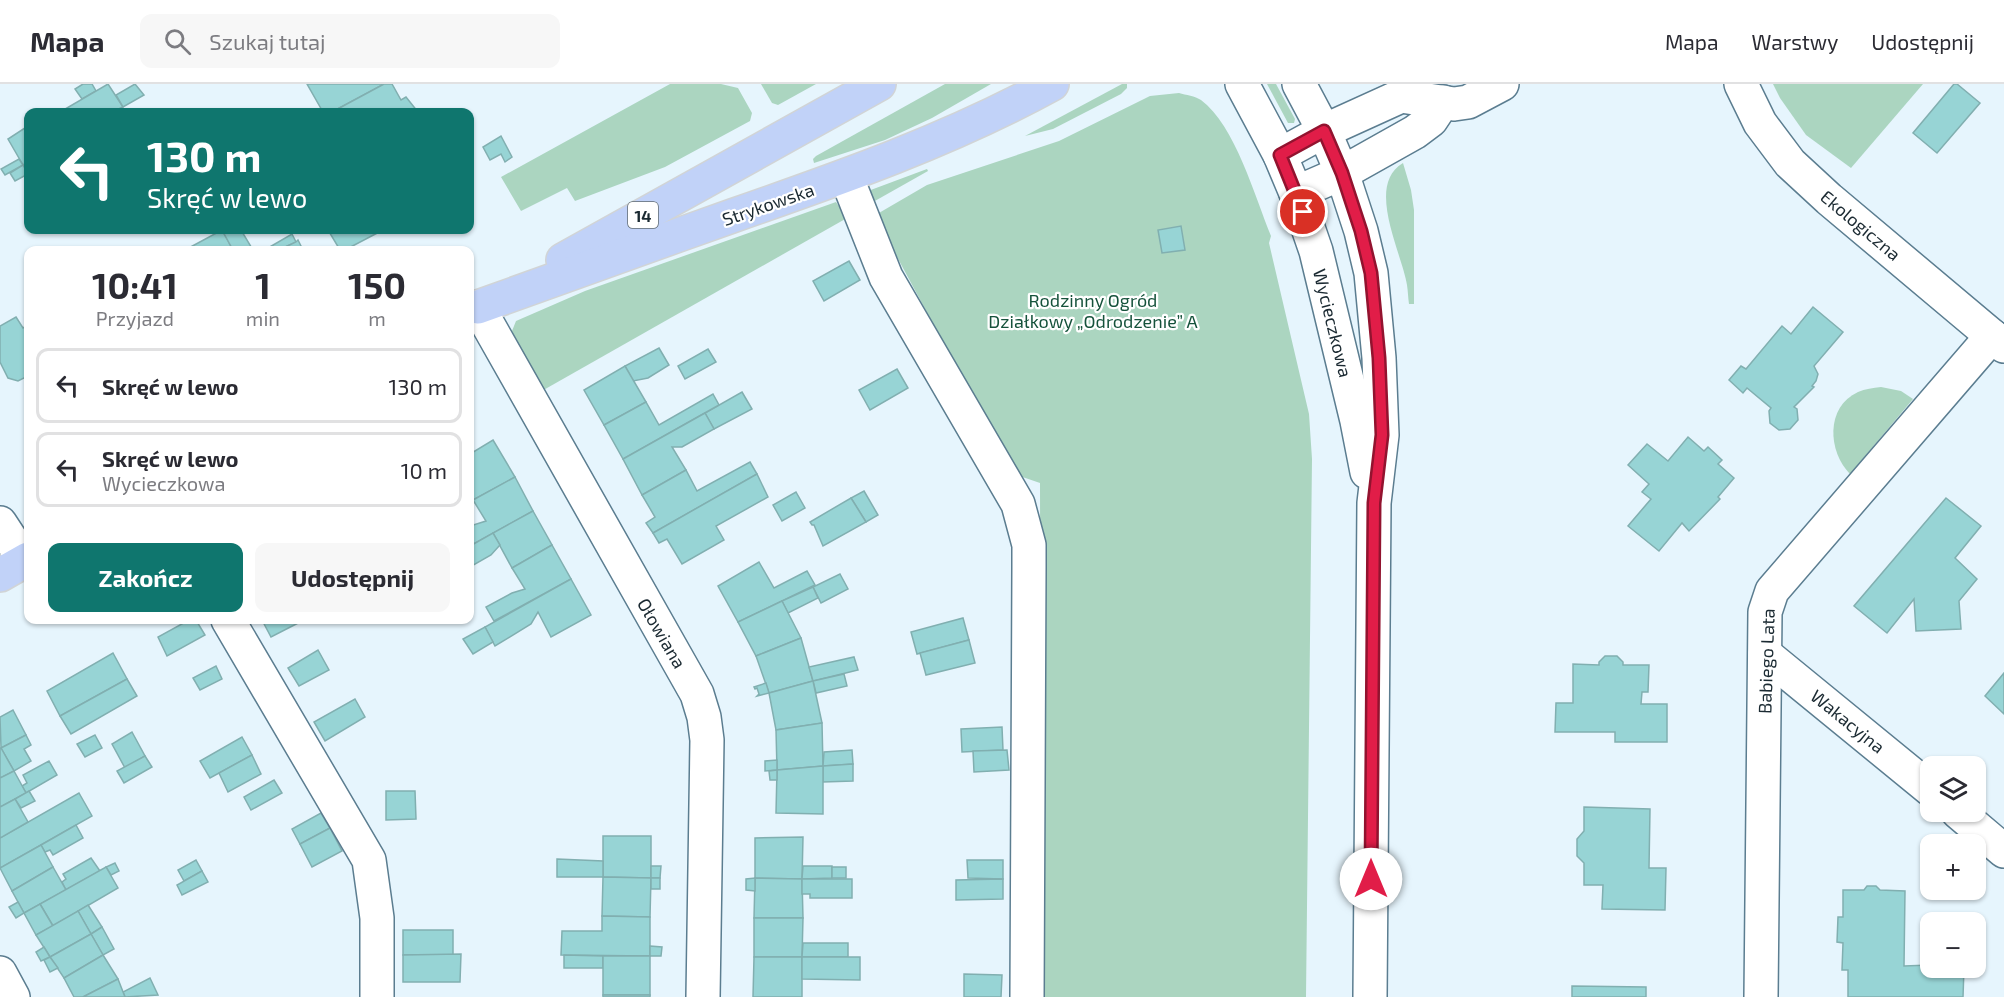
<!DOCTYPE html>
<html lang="pl">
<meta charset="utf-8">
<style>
:root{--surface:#fff;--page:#f7f7f7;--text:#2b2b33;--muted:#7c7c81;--line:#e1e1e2;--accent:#0f766e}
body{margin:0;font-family:"Exo 2",sans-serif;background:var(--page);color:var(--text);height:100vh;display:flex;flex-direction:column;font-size:22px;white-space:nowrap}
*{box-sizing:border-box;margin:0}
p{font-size:20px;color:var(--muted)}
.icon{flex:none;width:33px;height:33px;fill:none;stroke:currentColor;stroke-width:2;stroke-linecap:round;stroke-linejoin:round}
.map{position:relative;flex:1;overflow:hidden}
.side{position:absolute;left:24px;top:162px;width:450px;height:378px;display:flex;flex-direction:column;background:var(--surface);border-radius:12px;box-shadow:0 2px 4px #0004}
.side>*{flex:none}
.banner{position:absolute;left:24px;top:24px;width:450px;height:126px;border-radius:12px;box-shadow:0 2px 4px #0004;background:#0f766e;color:#fff;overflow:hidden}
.buttons{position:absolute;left:1920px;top:672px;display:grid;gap:12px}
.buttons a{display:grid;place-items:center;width:66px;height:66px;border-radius:12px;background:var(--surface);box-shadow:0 2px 4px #0004;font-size:30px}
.pin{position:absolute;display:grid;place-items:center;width:51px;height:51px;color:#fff;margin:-26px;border:3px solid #fff;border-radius:50%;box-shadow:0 2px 6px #0007}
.me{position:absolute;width:66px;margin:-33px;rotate:0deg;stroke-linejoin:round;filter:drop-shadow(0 0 4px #0008)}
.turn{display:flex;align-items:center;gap:21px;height:126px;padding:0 24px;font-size:27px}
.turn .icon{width:78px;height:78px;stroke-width:2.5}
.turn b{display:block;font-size:42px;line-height:51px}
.eta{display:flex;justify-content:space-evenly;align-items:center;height:102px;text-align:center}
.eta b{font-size:36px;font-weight:700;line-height:42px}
.action{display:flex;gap:12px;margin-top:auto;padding:12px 24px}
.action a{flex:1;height:69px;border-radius:12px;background:var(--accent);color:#fff;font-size:24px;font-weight:700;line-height:69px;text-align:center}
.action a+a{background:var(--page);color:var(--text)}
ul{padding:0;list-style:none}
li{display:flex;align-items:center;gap:18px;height:75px;margin:0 12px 9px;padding:0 12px;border:3px solid var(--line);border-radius:12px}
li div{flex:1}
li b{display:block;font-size:22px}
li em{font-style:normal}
header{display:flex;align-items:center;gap:36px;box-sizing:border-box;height:84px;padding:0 30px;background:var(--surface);border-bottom:2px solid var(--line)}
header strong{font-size:28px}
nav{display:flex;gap:33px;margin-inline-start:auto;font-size:21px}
.search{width:420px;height:54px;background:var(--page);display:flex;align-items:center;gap:15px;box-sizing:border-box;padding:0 21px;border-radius:12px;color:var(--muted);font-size:22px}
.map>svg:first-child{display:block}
.green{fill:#abd5c0}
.building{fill:#97d4d5;stroke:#81afb0;stroke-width:1.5}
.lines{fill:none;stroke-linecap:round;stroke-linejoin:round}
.minor-casing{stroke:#5b7d90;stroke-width:36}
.major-casing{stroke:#d1d4d6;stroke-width:36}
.minor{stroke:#fff;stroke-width:33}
.major{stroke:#c1d2f8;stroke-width:33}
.route-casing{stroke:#92132f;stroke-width:15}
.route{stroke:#e11d48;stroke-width:10}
.labels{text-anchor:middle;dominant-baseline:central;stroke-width:4.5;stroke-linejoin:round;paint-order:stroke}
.shield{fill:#fff;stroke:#5f6a70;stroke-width:1.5}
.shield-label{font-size:16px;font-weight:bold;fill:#1b2a32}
.street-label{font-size:18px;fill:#1b2a32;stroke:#fff}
.park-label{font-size:18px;fill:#15523b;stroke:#fff}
</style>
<header>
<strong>Mapa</strong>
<div class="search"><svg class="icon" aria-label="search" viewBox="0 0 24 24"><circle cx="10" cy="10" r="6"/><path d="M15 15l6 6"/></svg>Szukaj tutaj</div>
<nav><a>Mapa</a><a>Warstwy</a><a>Udostępnij</a></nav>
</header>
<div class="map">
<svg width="2004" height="913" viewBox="0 0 2004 913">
<rect width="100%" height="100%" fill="#e6f5fd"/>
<g class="green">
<polygon points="670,0 721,0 738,4 752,29 750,37 665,83 575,117 567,104 521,127 501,93"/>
<polygon points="761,0 816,0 778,21 772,19"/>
<polygon points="945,0 991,0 932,34 885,56 814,79 813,75 816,72"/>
<polygon points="1122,0 1127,0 1127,4 1121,10 1053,45 1025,52"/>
<polygon points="1267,0 1276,0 1295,35 1294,39 1288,39"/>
<polygon points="1773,0 1923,0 1851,84 1806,51 1780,14"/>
<path d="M1179,9C1186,11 1195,12 1201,16C1235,41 1255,113 1271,152L1269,159L1309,330L1312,375L1306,913H1041L1040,399L1014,390L882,145L872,133L927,101L1059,57L1150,12Z"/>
<path d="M1403,79L1411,106L1414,126V220H1409C1408,214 1408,207 1407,201C1402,169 1365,101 1403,79Z"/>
<polygon points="927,85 928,87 866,122 860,110"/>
<polygon points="836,118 847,134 540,308 520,270 512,247 516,237 585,207"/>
<path d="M1881,303L1901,307L1913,315L1850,390C1828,368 1825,323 1858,308C1865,305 1873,304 1881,303Z"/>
</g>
<g class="building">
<polygon points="83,0 92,0 96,7 82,15 75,5"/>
<polygon points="108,0 123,23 112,28 60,28"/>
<polygon points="135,0 144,11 123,23 116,11"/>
<polygon points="307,0 384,0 332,28 323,28"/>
<polygon points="384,0 392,0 401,16 406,13 418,28 332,28"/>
<polygon points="1954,0 1957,0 1980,19 1937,69 1913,49"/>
<polygon points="28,42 28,78 23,81 8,55"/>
<polygon points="501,52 512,73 505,78 501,70 490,76 483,63"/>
<polygon points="19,75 23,81 5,91 1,85"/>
<polygon points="23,81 28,90 15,97 10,89"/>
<polygon points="1181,142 1185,166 1162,169 1158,146"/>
<polygon points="222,146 233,166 185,166"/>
<polygon points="222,146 241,146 253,166 233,166"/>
<polygon points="328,146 383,146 345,166 340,166"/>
<polygon points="292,150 296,158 279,166 270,166 268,164"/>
<polygon points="298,156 303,166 279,166 296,158"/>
<polygon points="849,177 860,196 824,217 813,197"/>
<polygon points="1813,223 1843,248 1814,282 1818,290 1816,297 1812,302 1814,303 1794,323 1797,325 1798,336 1790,345 1779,346 1770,339 1769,327 1771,324 1747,304 1743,309 1729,296 1741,282 1746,285 1782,242 1791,250"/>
<polygon points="16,233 23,244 28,241 28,292 18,297 8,294 0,278 0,242"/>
<polygon points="659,264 669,281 648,294 633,297 625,282"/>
<polygon points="708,265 716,278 685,295 678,282"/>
<polygon points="625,282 646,318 604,341 584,306"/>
<polygon points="897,285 908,304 870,326 859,306"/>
<polygon points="742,308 752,325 714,345 705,329"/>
<polygon points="713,310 719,321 623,375 604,341 646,318 659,341"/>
<polygon points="705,329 714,345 682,363 672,363 686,386 642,411 623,375"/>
<polygon points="1688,353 1704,367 1708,363 1722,376 1718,380 1734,394 1718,413 1720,415 1689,447 1682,439 1659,467 1628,442 1651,415 1642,408 1649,400 1628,381 1647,360 1668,377"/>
<polygon points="493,356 515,393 473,416 470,409 470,370"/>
<polygon points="750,378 757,390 653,449 646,439 655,433 642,411 686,386 697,407"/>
<polygon points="757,390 768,413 716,442 724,456 682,480 667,455 659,459 653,449"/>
<polygon points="515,393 533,427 470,462 470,442 486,437 473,416"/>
<polygon points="864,407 878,431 866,438 851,414"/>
<polygon points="796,408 805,424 782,437 773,421"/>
<polygon points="851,414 866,438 823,462 814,441 812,441 810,438"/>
<polygon points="1946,414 1981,442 1955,474 1977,495 1959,517 1961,545 1916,547 1914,515 1887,549 1854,522"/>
<polygon points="533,427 552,461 512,484 493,449"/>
<polygon points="493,449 500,461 491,471 470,483 470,462"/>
<polygon points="552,461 571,495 494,537 486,523 512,509 525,505 512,484"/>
<polygon points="759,478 774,504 807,487 815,501 738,538 718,502"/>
<polygon points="840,490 848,505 821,519 813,503"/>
<polygon points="571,495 591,531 551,553 538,528 531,540 495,562 485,543"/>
<polygon points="813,503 818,514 788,529 782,517"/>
<polygon points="782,517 801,554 756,572 738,538"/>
<polygon points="963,534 969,556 917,570 911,548"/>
<polygon points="189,536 196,536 205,551 167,572 158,553"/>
<polygon points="262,536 304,536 271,553"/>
<polygon points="485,543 493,558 473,570 463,555"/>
<polygon points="801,554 813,597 769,609 756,572"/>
<polygon points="969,556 975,579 926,591 920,569"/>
<polygon points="318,566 329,586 299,602 288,584"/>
<polygon points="113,569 127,595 60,632 47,607"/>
<polygon points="1605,572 1617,572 1623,578 1623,581 1649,581 1648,608 1642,608 1641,620 1667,620 1667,658 1615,658 1615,648 1555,648 1556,619 1573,619 1573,580 1599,581 1599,578"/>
<polygon points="854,573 858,586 813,597 809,583"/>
<polygon points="216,582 222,595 200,606 193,594"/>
<polygon points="2004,589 2004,630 1985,612"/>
<polygon points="844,590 847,602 816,609 813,597"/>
<polygon points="127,595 137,612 71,650 60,632"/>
<polygon points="813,597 822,639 776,646 769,609"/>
<polygon points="766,599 769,609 757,612 759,610 757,604 755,605 754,603"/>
<polygon points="355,615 365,633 325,657 314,638"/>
<polygon points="13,626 26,651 1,664 0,633"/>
<polygon points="822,639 823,682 777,686 776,646"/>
<polygon points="1002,643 1003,666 962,668 961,645"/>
<polygon points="132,648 145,672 125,684 112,660"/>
<polygon points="26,651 31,661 24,665 31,677 14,687 1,664"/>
<polygon points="95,651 102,664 85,673 77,660"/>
<polygon points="242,653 252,671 210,694 200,677"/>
<polygon points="1,664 14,687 0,694 0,665"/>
<polygon points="852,666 853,680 823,682 824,668"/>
<polygon points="1007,666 1009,686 974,688 973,667"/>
<polygon points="252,671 261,690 228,708 219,689"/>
<polygon points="145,672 152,683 124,699 117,687"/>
<polygon points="777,676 777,686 765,687 765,677"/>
<polygon points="49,677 57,691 26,709 22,702 27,699 23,691"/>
<polygon points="853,680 853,697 823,698 823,682"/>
<polygon points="823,682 823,730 776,729 777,686"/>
<polygon points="777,686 777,696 770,696 769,687"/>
<polygon points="14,687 26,709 0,723 0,694"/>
<polygon points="274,696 282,709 251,726 244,713"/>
<polygon points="29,707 35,717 21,724 15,715"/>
<polygon points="386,707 415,707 416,735 386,736"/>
<polygon points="79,709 92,732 0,784 0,754"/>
<polygon points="15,715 28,738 0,754 0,723"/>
<polygon points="1584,723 1650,725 1649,784 1666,784 1665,826 1602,825 1603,801 1584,801 1584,779 1577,772 1577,755 1584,747"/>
<polygon points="321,729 330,744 300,760 292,745"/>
<polygon points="76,741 83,754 53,771 50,766 45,768 41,761"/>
<polygon points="330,744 342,767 312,783 300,760"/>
<polygon points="603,752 651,752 651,794 603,793"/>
<polygon points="803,753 802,795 755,794 755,754"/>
<polygon points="41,761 53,783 12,807 0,784"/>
<polygon points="91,774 100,787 66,806 62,798 66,795 63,790"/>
<polygon points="557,775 603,777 603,793 557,793"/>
<polygon points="196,776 202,787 184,797 178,786"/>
<polygon points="967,776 1003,776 1003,795 968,794"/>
<polygon points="115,779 119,787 111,791 106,783"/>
<polygon points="651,782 661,782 660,794 651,794"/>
<polygon points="803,782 832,782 832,794 802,795"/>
<polygon points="53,783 66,806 24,829 12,807"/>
<polygon points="106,783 118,804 53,842 40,820"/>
<rect x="832" y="783" width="14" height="11"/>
<polygon points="202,787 208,798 182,811 177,801"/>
<polygon points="603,793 651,794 650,833 602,832"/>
<rect x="651" y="794" width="9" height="11"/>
<polygon points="755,794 802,795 803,834 754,834"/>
<polygon points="755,794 755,807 746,806 746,795"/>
<polygon points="802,795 852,795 852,814 810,814 810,810 802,810"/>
<polygon points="1003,795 1003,815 956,816 956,796"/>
<polygon points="1867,802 1876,802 1880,806 1905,807 1904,882 1930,881 1930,884 1964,884 1963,913 1848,913 1848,886 1842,886 1843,859 1837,858 1838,833 1843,833 1843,806 1864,806"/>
<polygon points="18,818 24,829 16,834 9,823"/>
<polygon points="40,820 53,842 36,851 24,829"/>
<polygon points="88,821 102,843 91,850 78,827"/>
<polygon points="78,827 91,850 50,873 36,851"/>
<polygon points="602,832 650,833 650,872 561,871 562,847 602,847"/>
<polygon points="754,834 803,834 802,873 754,873"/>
<polygon points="102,843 114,865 103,871 91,850"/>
<rect x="403" y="846" width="50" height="25"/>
<polygon points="91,850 103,871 64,894 50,873"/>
<polygon points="803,859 848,859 848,873 802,873"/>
<polygon points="650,862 662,863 661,872 650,872"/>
<polygon points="44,863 50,873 41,877 36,868"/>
<polygon points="461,870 460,898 403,898 403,871"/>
<polygon points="103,871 118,895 83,913 74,913 64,894"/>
<polygon points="564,871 603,872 603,884 564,884"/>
<rect x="603" y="872" width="47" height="39"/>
<polygon points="50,873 58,884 50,888 44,876"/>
<polygon points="754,873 802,873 802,913 753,913"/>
<polygon points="802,873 860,873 860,896 802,895"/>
<polygon points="964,890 1002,891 1001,913 964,913"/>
<polygon points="150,894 158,911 125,913 123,908"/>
<polygon points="118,895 125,913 83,913"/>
<polygon points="1572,902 1646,903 1646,913 1572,913"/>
<rect x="603" y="911" width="47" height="2"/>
</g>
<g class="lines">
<g class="minor-casing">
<g id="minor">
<polyline points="1242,0 1280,71 1296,109 1316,167 1357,337 1367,388"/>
<polyline points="1299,0 1324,47 1342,89 1361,147 1371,189 1379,274 1382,351 1374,419 1370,913"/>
<polyline points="1741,0 1760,39 1790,79 1829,115 2004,262"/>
<polyline points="1280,71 1324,47 1401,12 1454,20 1468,18 1502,0"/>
<polyline points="846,92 886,193 1018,420 1029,461 1029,484 1027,913"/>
<polyline points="1296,109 1342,89 1415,48 1431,36 1443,18"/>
<polyline points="478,223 697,610 704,633 707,656 703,913"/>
<polyline points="0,439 25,477"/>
<polyline points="228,536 369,776 377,834 377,913"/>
<polyline points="1765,570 1930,705"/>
<polyline points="1958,728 2004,767"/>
<polyline points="0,889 13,913"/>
<polyline points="1761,913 1765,528 1772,507 1992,252"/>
</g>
</g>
<g class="major-casing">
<g id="major">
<polyline points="563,176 879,0"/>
<path d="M478,223C562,193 647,162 732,132C841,94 950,56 1052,0"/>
<polyline points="0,491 28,475"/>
</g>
</g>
<use href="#minor" class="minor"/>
<use href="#major" class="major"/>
</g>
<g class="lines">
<g class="route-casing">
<polyline id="route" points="1303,128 1280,71 1324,47 1342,89 1361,147 1371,189 1379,274 1382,351 1374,419 1371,795"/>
</g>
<use href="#route" class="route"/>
</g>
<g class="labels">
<rect class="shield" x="628" y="118" width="30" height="26" rx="4.5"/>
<g class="shield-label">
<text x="643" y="131">14</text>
</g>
<g class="street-label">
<text transform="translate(768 120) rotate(-19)">Strykowska</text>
<text transform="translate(1861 141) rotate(40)">Ekologiczna</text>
<text transform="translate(1333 239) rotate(76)">Wycieczkowa</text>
<text transform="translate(662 549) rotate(60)">Ołowiana</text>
<text transform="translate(1766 577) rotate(-88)">Babiego Lata</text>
<text transform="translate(1848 637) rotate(39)">Wakacyjna</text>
</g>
<g class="park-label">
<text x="1093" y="216">Rodzinny Ogród<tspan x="1093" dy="21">Działkowy „Odrodzenie” A</tspan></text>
</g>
</g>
</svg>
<div class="buttons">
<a><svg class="icon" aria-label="layers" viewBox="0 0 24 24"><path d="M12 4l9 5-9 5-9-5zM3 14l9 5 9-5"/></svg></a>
<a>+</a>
<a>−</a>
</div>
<div class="pin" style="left:1303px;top:128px;background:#d93025"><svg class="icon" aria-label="arrive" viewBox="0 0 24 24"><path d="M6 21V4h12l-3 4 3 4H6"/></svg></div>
<svg class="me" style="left:1371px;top:795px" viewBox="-20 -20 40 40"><circle r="19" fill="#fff"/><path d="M0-13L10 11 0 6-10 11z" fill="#e11d48"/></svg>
<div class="banner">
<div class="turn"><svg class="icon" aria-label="left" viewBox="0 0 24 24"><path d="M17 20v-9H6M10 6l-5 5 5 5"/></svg><div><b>130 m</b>Skręć w lewo</div></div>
</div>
<section class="side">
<div class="eta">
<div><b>10:41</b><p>Przyjazd</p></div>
<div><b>1</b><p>min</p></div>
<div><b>150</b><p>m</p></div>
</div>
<ul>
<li><svg class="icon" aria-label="left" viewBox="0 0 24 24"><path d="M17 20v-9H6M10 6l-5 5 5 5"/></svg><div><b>Skręć w lewo</b></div><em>130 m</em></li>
<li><svg class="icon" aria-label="left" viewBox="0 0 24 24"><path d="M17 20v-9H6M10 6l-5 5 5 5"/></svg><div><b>Skręć w lewo</b><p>Wycieczkowa</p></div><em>10 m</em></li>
</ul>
<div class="action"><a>Zakończ</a><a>Udostępnij</a></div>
</section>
</div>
